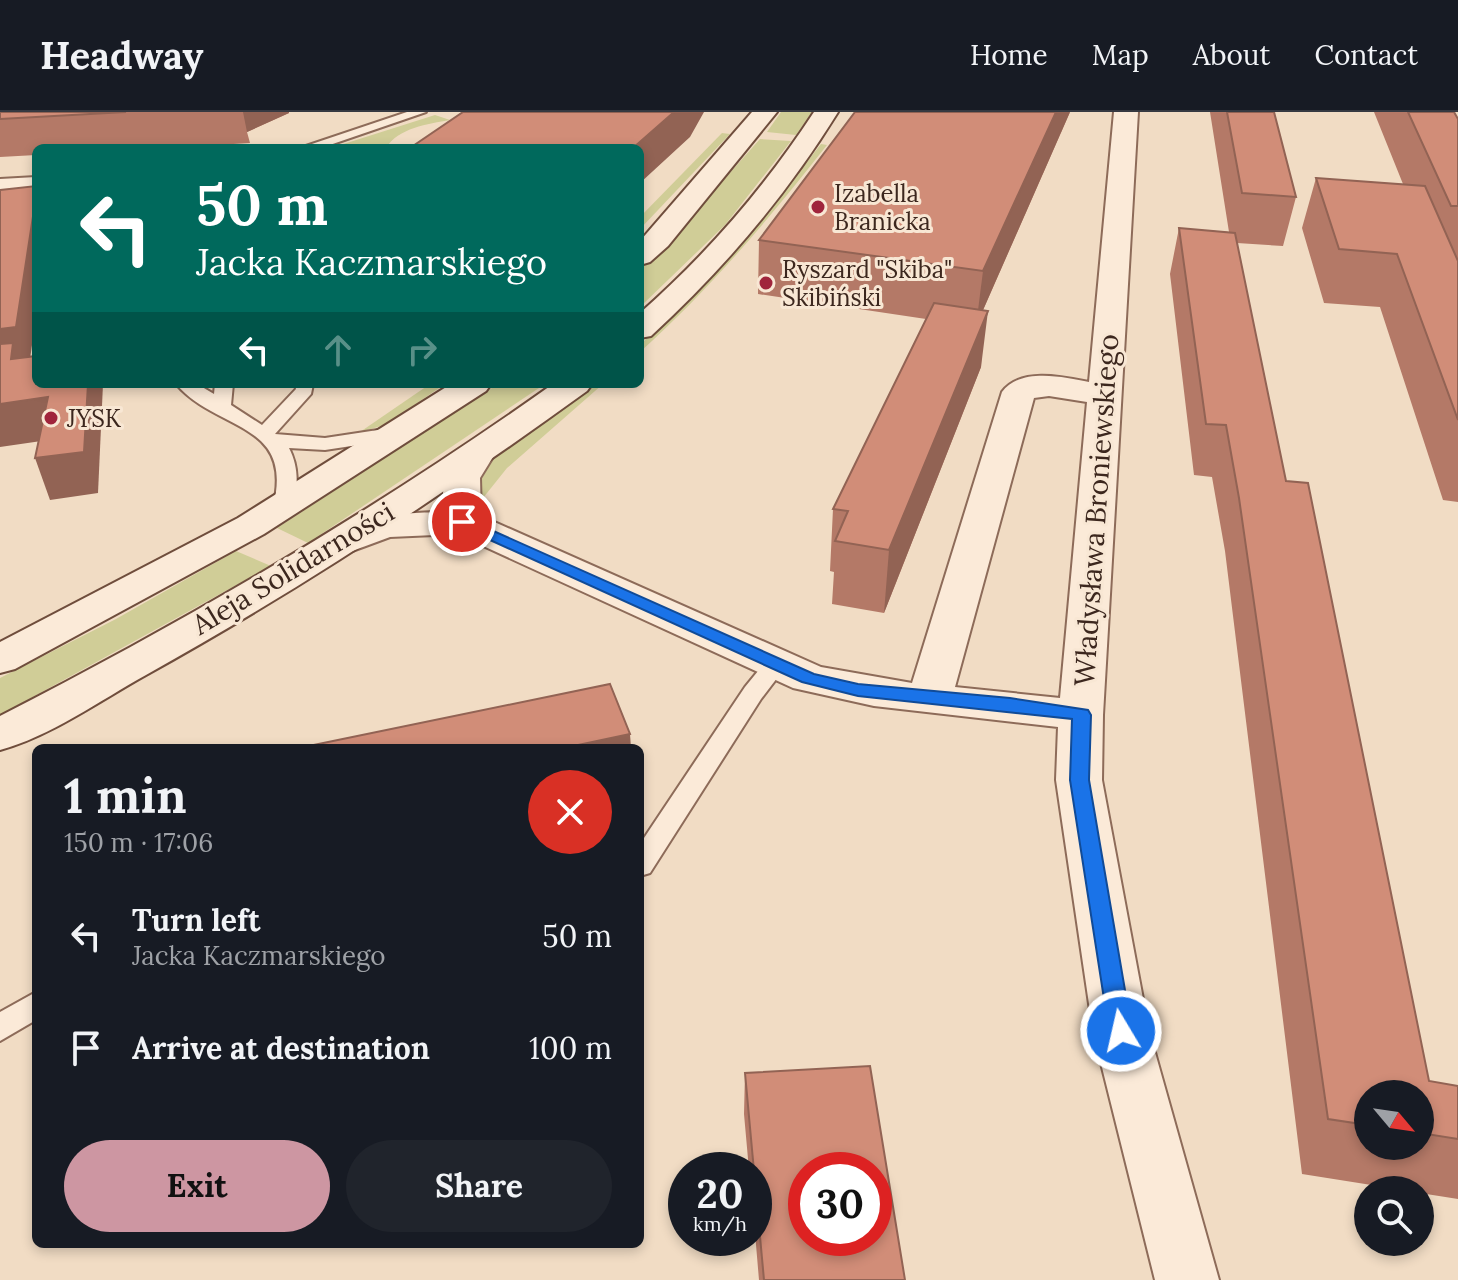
<!DOCTYPE html>
<meta charset="utf-8">
<style>
:root{--surface:#171b24;--page:#20242c;--text:#f1f3f6;--muted:#9ea1a6;--line:#363941;--accent:#cd96a2}
body{margin:0;font-family:Lora,serif;background:var(--page);color:var(--text);height:100vh;display:flex;flex-direction:column;font-size:30px;white-space:nowrap}
*{box-sizing:border-box;margin:0}
p{font-size:26px;color:var(--muted)}
.icon{flex:none;width:44px;height:44px;fill:none;stroke:currentColor;stroke-width:2;stroke-linecap:round;stroke-linejoin:round}
.map{position:relative;flex:1;overflow:hidden}
.sheet{position:absolute;left:32px;top:632px;width:612px;height:504px;display:flex;flex-direction:column;background:var(--surface);border-radius:12px;box-shadow:0 4px 12px #0003}
.sheet>*{flex:none}
.hud{position:absolute;left:32px;top:32px;width:612px;height:244px;border-radius:12px;box-shadow:0 4px 12px #0003;background:#00695c;color:#fff;overflow:hidden}
.needle{width:52px;rotate:119deg}
.buttons{position:absolute;left:1354px;top:968px;display:grid;gap:16px}
.buttons a{display:grid;place-items:center;width:80px;height:80px;border-radius:50%;background:var(--surface);box-shadow:0 4px 12px #0003;font-size:40px}
.speed{position:absolute;left:668px;top:1040px;display:flex;gap:16px;font-size:40px;font-weight:700;text-align:center}
.speed>*{display:grid;place-content:center;width:104px;height:104px;border-radius:50%;background:var(--surface);box-shadow:0 4px 12px #0003;line-height:1}
.speed small{font-size:20px;font-weight:400}
.speed .limit{border:12px solid #d22;background:#fff;color:#111}
.pin{position:absolute;display:grid;place-items:center;width:68px;height:68px;color:#fff;margin:-34px;border:4px solid #fff;border-radius:50%;box-shadow:0 2px 8px #0007}
.me{position:absolute;width:88px;margin:-44px;rotate:351deg;stroke-linejoin:round;filter:drop-shadow(0 0 6px #0008)}
.turn{display:flex;align-items:center;gap:28px;height:168px;padding:0 32px;font-size:36px}
.turn .icon{width:104px;height:104px;stroke-width:2.5}
.turn b{display:block;font-size:56px;line-height:68px}
.lanes{display:flex;align-items:center;height:76px;padding:0 32px;background:#0003;justify-content:center;gap:40px;direction:ltr}
.lanes .off{opacity:.35}
.round{display:grid;place-items:center;flex:none;width:84px;height:84px;border-radius:42px;background:var(--page)}
.summary{display:flex;align-items:center;justify-content:space-between;height:136px;padding:0 32px}
h1{font-size:48px;font-weight:700;line-height:60px}
.cta{display:flex;gap:16px;margin-top:auto;padding:16px 32px}
.cta a{flex:1;height:92px;border-radius:48px;background:var(--accent);color:#111;font-size:32px;font-weight:700;line-height:92px;text-align:center}
.cta a+a{background:var(--page);color:var(--text)}
ul{padding:0;list-style:none}
li{display:flex;align-items:center;gap:24px;height:112px;padding:0 32px}
li div{flex:1}
li b{display:block;font-size:30px}
li em{font-style:normal}
header{display:flex;align-items:center;gap:48px;box-sizing:border-box;height:112px;padding:0 40px;background:var(--surface);border-bottom:2px solid var(--line)}
header strong{font-size:38px}
nav{display:flex;gap:44px;margin-inline-start:auto;font-size:28px}
.map>svg:first-child{display:block}
.green{fill:#d0cd97}
.lines{fill:none;stroke-linecap:round;stroke-linejoin:round}
.lane-casing{stroke:#8d6b59;stroke-width:4}
.street-casing{stroke:#8d6b59;stroke-width:4}
.secondary-casing{stroke:#6f4d3c;stroke-width:4}
.lane{fill:#fbead8;fill-rule:evenodd}
.street{fill:#fbead8;fill-rule:evenodd}
.secondary{fill:#fbead8;fill-rule:evenodd}
.wall{fill:#b47967;fill-rule:evenodd}
.shaded-wall{fill:#926354}
.building{fill:#d18d78;stroke:#926354;stroke-width:2;fill-rule:evenodd}
.route{fill:#1a73e8;stroke:#114b97;stroke-width:2}
.poi-dot{fill:#a0253c;stroke:#f8e7d4;stroke-width:3}
.labels{text-anchor:middle;dominant-baseline:central;stroke-width:6;stroke-linejoin:round;paint-order:stroke}
.far-poi-label{font-size:24px;fill:#3c271e;stroke:#f8e7d4;text-anchor:start}
.street-label{font-size:28px;fill:#3c271e;stroke:#f8e7d4}
</style>
<header>
<strong>Headway</strong>
<nav><a>Home</a><a>Map</a><a>About</a><a>Contact</a></nav>
</header>
<div class="map">
<svg width="1458" height="1168" viewBox="0 0 1458 1168">
<rect width="100%" height="100%" fill="#f1dcc4"/>
<g class="green">
<polygon points="781,0 812,0 796,23 767,20"/>
<path d="M435,3L450,8C428,12 398,16 386,36H331Z"/>
<polygon points="722,21 730,22 640,117 640,105"/>
<polygon points="760,27 791,29 725,113 640,195 640,155 678,119"/>
<path d="M821,32L827,33C769,107 710,177 640,240V233L737,138Z"/>
<polygon points="430,272 445,272 385,313 360,320"/>
<polygon points="498,272 545,272 308,431 277,416"/>
<polygon points="594,272 603,272 507,356 483,386 478,373 494,346"/>
<polygon points="236,439 271,454 0,603 0,566 116,507"/>
</g>
<g class="lines">
<g class="lane-casing">
<g id="lane">
<polygon points="407,0 426,0 321,36 300,36"/>
<path d="M176,272H197L214,282L215,272H233L231,293L262,313L296,277L295,272H313L311,282L275,322L325,326L391,316L401,322L391,328L325,338L289,336C299,356 298,373 293,395L283,401L273,395C295,309 217,320 176,272Z"/>
<polygon points="775,546 783,548 787,553 761,587 650,761 640,764 640,732 745,575 767,548"/>
<polygon points="36,880 36,908 0,929 0,900"/>
</g>
</g>
<g class="street-casing">
<g id="street">
<path d="M1114,0H1138L1103,603L1102,668L1149,919L1219,1168H1155L1093,919L1056,668L1058,615L874,594L793,576L457,422L390,425L336,445L322,441L317,433C338,402 408,401 443,400C441,369 449,322 491,332L496,340L480,366L481,404L821,555L912,571L1002,280C1020,255 1064,265 1089,270ZM1049,284L1087,290L1060,586L955,575L1034,286Z"/>
<polygon points="36,65 36,81 0,83 0,67"/>
</g>
</g>
<g class="secondary-casing">
<g id="secondary">
<polygon points="752,0 777,0 668,134 650,150 640,153 640,129"/>
<path d="M814,0H838C786,84 724,157 651,224L640,226V201C707,142 765,75 814,0Z"/>
<polygon points="451,272 491,272 486,279 264,422 15,557 0,561 0,530 238,406"/>
<path d="M553,272H592L587,279C445,382 299,478 146,563C101,588 49,625 0,638V604C192,506 377,397 553,272Z"/>
</g>
</g>
<use href="#lane" class="lane"/>
<use href="#street" class="street"/>
<use href="#secondary" class="secondary"/>
</g>
<g class="wall">
<polygon points="0,0 289,0 289,1 247,20 250,31 168,36 36,36 36,43 0,45"/>
<polygon points="1070,0 983,198 981,255 884,501 832,492 834,460 830,459 833,397 926,207 758,182 759,128"/>
<path d="M1210,0H1274L1296,85L1283,134L1237,131L1286,369L1429,969L1458,974V1087L1420,1081V1078H1403L1302,1062L1225,439L1212,365L1194,363L1170,162L1179,116L1229,120ZM1368,982H1420V1034H1368Z"/>
<polygon points="1374,0 1454,0 1458,7 1458,390 1443,388 1380,195 1324,191 1302,116 1316,66 1403,72"/>
<polygon points="745,961 905,1168 759,1168 754,1109 754,1058 749,1058 744,1002"/>
</g>
<g class="shaded-wall">
<polygon points="243,0 289,0 289,1 247,20"/>
<polygon points="674,0 704,0 690,25 640,71 640,36 633,36"/>
<polygon points="1056,0 1070,0 976,214 983,159"/>
<polygon points="36,85 36,205 29,254 0,259 0,217"/>
<polygon points="988,199 981,255 884,501 889,438"/>
<polygon points="88,272 103,272 98,381 50,388 35,346"/>
<polygon points="48,285 62,326 0,335 0,292"/>
<polygon points="630,622 631,636 564,636"/>
</g>
<g class="building">
<polygon points="0,0 126,0 0,7"/>
<polygon points="463,0 674,0 633,36 410,36"/>
<polygon points="855,0 1056,0 983,159 759,128"/>
<polygon points="1227,0 1274,0 1296,85 1242,81"/>
<polygon points="1408,0 1454,0 1458,7 1458,94 1451,94"/>
<polygon points="1316,66 1425,74 1458,149 1458,308 1397,142 1339,137"/>
<polygon points="36,74 36,85 16,215 0,217 0,78"/>
<polygon points="1179,116 1235,121 1286,369 1308,371 1429,969 1458,974 1458,1027 1420,1021 1420,982 1368,982 1368,1013 1328,1007 1239,386 1226,313 1206,312"/>
<polygon points="934,191 988,199 889,438 835,429 848,399 833,397"/>
<polygon points="13,231 11,247 36,244 36,272 88,272 84,340 35,346 48,285 0,292 0,232"/>
<polygon points="610,572 630,622 564,636 299,636"/>
<path d="M870,954L905,1168H764L745,961ZM806,1058H874V1126H806Z"/>
</g>
<polygon class="route" points="462,405 814,562 858,572 1010,586 1088,598 1091,603 1089,668 1132,919 1129,926 1121,929 1112,926 1109,919 1070,668 1072,607 858,584 802,570 457,413 457,406"/>
<g class="poi-dot">
<circle cx="818" cy="95" r="8"/>
<circle cx="766" cy="171" r="8"/>
<circle cx="51" cy="306" r="8"/>
</g>
<g class="labels">
<g class="far-poi-label">
<text x="834" y="81">Izabella<tspan x="834" dy="28">Branicka</tspan></text>
<text x="782" y="157">Ryszard "Skiba"<tspan x="782" dy="28">Skibiński</tspan></text>
<text x="67" y="306">JYSK</text>
</g>
<g class="street-label">
<text transform="translate(1096 398) rotate(-86)">Władysława Broniewskiego</text>
<text transform="translate(293 456) rotate(-31)">Aleja Solidarności</text>
</g>
</g>
</svg>
<div class="buttons">
<a><svg class="needle" viewBox="-14 -14 28 28"><path d="M0-13l5 13h-10z" fill="#e53935"/><path d="M0 13l5-13h-10z" fill="#9ea1a6"/></svg></a>
<a><svg class="icon" aria-label="search" viewBox="0 0 24 24"><circle cx="10" cy="10" r="6"/><path d="M15 15l6 6"/></svg></a>
</div>
<div class="speed"><div>20<small>km/h</small></div><div class="limit">30</div></div>
<div class="pin" style="left:462px;top:410px;background:#d93025"><svg class="icon" aria-label="arrive" viewBox="0 0 24 24"><path d="M6 21V4h12l-3 4 3 4H6"/></svg></div>
<svg class="me" style="left:1121px;top:919px" viewBox="-20 -20 40 40"><circle r="17" fill="#1a73e8" stroke="#fff" stroke-width="3"/><path d="M0-11L8 9 0 5-8 9z" fill="#fff"/></svg>
<div class="hud">
<div class="turn"><svg class="icon" aria-label="left" viewBox="0 0 24 24"><path d="M17 20v-9H6M10 6l-5 5 5 5"/></svg><div><b>50 m</b>Jacka Kaczmarskiego</div></div>
<div class="lanes"><svg class="icon" aria-label="left" viewBox="0 0 24 24"><path d="M17 20v-9H6M10 6l-5 5 5 5"/></svg><svg class="icon off" aria-label="ahead" viewBox="0 0 24 24"><path d="M12 20V5M6 11l6-6 6 6"/></svg><svg class="icon off" aria-label="right" viewBox="0 0 24 24"><path d="M7 20v-9h11M14 6l5 5-5 5"/></svg></div>
</div>
<section class="sheet">
<div class="summary"><div><h1>1 min</h1><p>150 m · 17:06</p></div><a class="round" style="background:#d93025;color:#fff"><svg class="icon" aria-label="close" viewBox="0 0 24 24"><path d="M6 6l12 12M18 6L6 18"/></svg></a></div>
<ul>
<li><svg class="icon" aria-label="left" viewBox="0 0 24 24"><path d="M17 20v-9H6M10 6l-5 5 5 5"/></svg><div><b>Turn left</b><p>Jacka Kaczmarskiego</p></div><em>50 m</em></li>
<li><svg class="icon" aria-label="arrive" viewBox="0 0 24 24"><path d="M6 21V4h12l-3 4 3 4H6"/></svg><div><b>Arrive at destination</b></div><em>100 m</em></li>
</ul>
<div class="cta"><a>Exit</a><a>Share</a></div>
</section>
</div>
